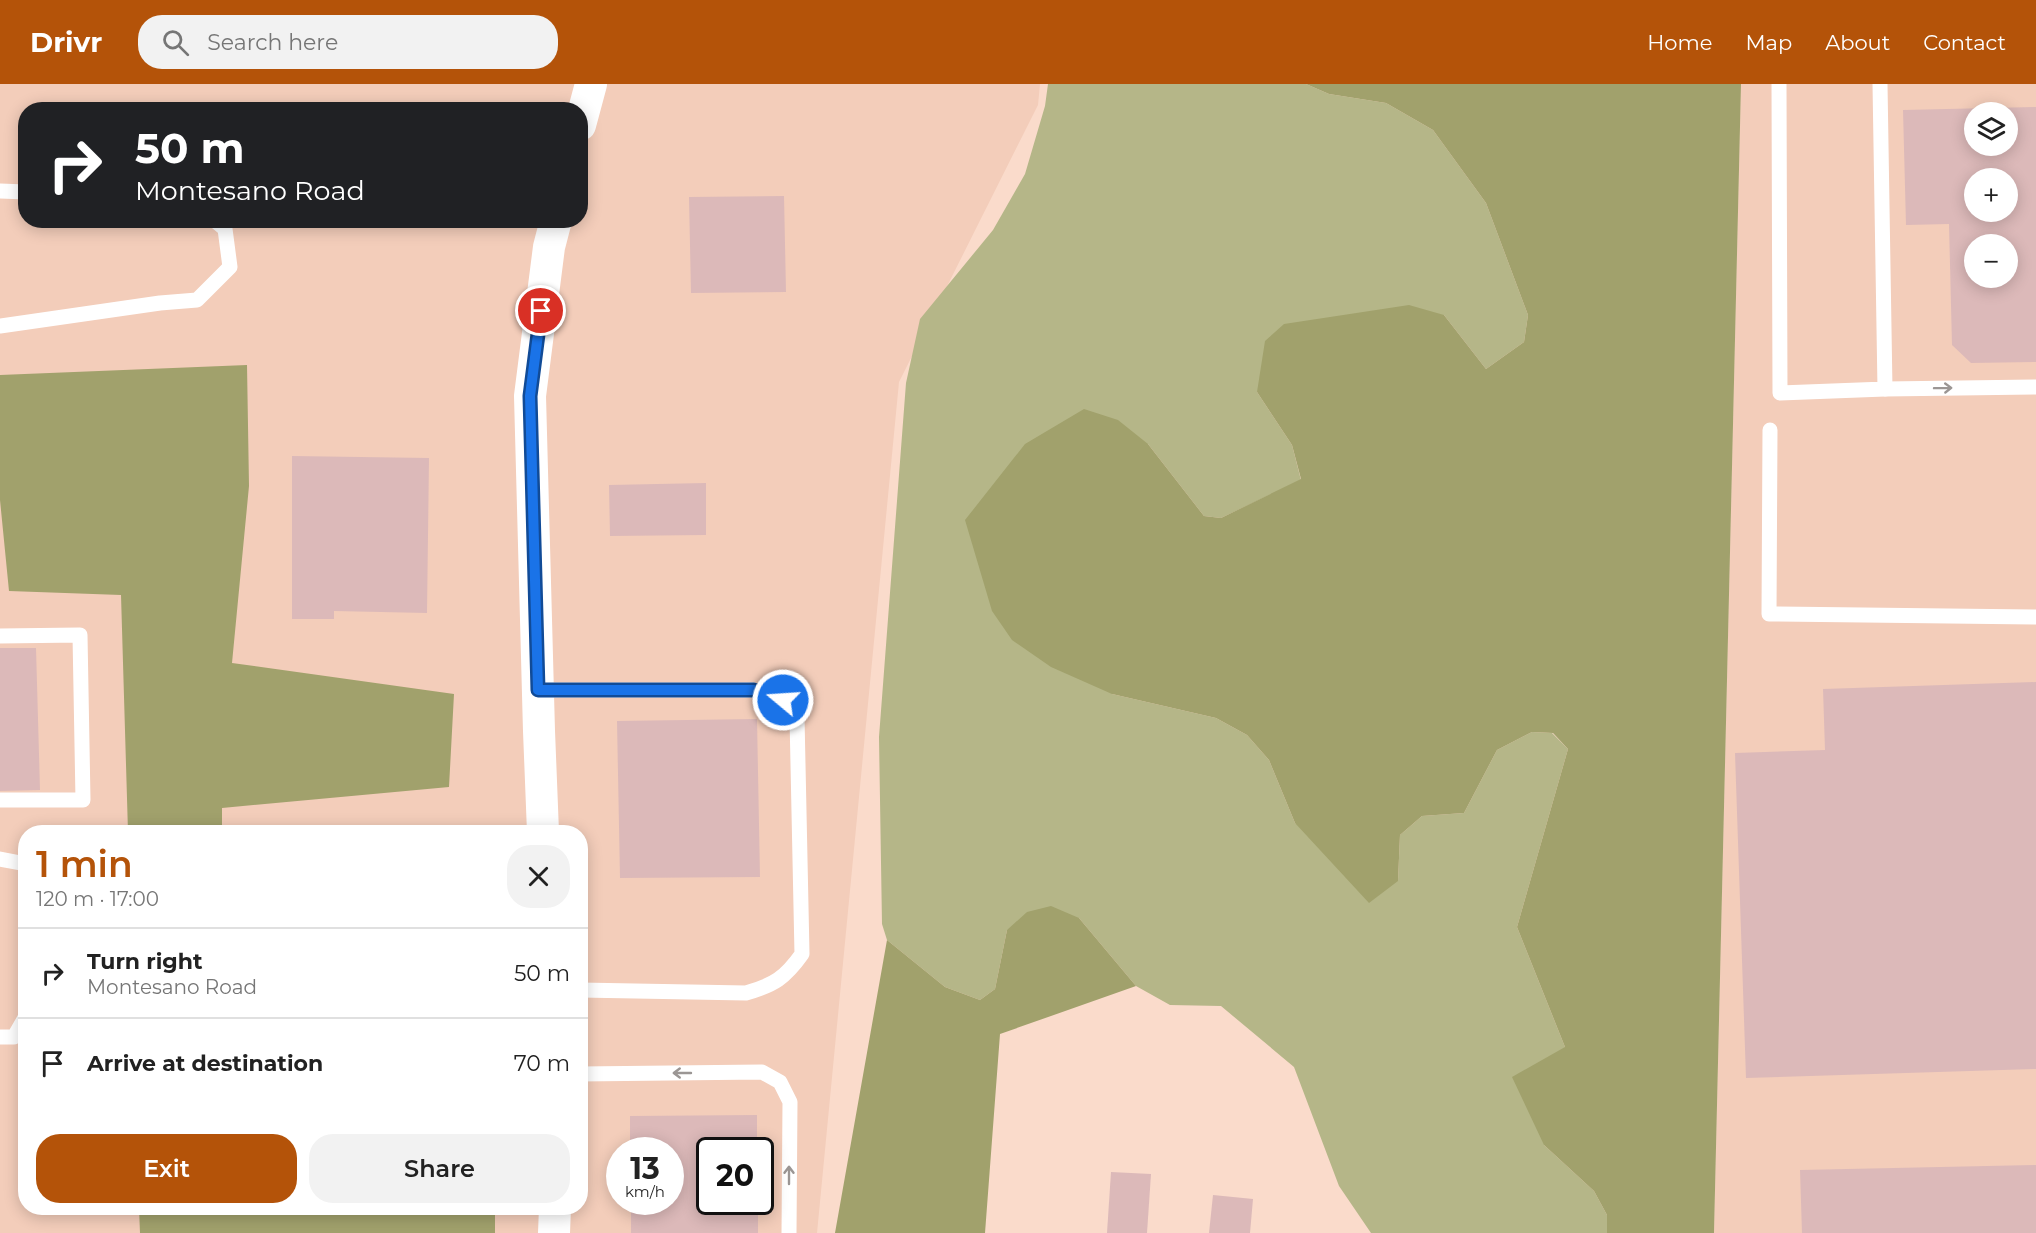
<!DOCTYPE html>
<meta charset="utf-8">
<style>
:root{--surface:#fff;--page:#f2f2f2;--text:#222;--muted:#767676;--line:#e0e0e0;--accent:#b45309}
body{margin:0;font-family:Montserrat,sans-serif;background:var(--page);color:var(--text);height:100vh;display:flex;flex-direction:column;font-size:22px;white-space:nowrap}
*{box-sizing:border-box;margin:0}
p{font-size:20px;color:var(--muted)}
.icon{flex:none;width:33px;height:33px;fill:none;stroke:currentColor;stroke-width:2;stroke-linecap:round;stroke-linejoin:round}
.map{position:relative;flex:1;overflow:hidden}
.sheet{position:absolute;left:18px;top:741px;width:570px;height:390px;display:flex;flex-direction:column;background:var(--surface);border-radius:24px;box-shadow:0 3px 15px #0003}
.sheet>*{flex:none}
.banner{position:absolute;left:18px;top:18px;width:570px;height:126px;border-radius:24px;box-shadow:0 3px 15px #0003;background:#202124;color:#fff;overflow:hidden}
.controls{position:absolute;left:1964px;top:18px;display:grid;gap:12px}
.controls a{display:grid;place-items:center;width:54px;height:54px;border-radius:50%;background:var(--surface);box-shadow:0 3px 15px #0003;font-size:30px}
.speed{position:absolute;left:606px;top:1053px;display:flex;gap:12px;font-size:30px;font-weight:700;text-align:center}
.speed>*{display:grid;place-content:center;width:78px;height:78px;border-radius:50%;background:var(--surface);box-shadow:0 3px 15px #0003;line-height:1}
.speed small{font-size:15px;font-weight:400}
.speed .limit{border:3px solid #111;border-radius:9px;background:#fff;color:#111}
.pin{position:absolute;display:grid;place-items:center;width:51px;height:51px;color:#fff;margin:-26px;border:3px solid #fff;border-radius:50%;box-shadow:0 2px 6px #0007}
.me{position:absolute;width:66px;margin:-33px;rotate:288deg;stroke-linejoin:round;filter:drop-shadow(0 0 4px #0008)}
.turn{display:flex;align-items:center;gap:21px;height:126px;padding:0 18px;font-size:27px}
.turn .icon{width:78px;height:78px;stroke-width:2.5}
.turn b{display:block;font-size:42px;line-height:51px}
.round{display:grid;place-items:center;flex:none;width:63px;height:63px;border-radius:24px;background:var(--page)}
.head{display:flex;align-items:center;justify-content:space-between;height:102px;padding:0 18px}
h1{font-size:36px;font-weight:600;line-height:45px;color:var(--accent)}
.cta{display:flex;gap:12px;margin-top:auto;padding:12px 18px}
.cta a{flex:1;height:69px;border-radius:24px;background:var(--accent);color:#fff;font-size:24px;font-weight:600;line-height:69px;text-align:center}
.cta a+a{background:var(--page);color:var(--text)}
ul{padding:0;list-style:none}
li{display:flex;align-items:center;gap:18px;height:90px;padding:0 18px;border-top:2px solid var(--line)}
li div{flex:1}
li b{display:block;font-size:22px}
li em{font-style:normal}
header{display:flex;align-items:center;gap:36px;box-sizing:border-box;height:84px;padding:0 30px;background:var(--accent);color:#fff}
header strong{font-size:28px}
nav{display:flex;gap:33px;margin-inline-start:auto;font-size:21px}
.search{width:420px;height:54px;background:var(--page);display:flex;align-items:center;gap:15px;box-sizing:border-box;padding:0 21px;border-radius:24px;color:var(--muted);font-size:22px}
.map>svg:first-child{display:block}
.built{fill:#f3cdba;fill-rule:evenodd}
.green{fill:#b5b688}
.forest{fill:#a1a16c}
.building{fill:#dcb9b9;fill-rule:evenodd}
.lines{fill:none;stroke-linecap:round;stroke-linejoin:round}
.service{stroke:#fff;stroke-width:15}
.minor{stroke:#fff;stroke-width:32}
.oneway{stroke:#9b9694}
.route-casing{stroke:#114b97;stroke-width:15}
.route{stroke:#1a73e8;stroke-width:10}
</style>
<header>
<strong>Drivr</strong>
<div class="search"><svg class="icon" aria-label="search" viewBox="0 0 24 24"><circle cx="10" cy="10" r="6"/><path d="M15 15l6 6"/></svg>Search here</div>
<nav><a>Home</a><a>Map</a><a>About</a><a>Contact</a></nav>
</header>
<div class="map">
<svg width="2036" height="1149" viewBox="0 0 2036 1149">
<rect width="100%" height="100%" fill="#fadbcb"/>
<g class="built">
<path d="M0,0H1040L1038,21L899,298L817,1149H0ZM26,26H580V136H26ZM26,748H580V1124H26ZM620,1066H670V1118H620ZM710,1066H760V1118H710Z"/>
<path d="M1741,0H2036V1149H1714ZM1974,28H2007V62H1974ZM1974,94H2007V128H1974ZM1974,160H2007V194H1974Z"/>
</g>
<polygon class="green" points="1048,0 1306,0 1329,10 1386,19 1433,46 1486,119 1528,231 1524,258 1486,285 1444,231 1257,308 1292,361 1301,396 1221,434 1204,432 1148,360 1112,610 1216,634 1247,651 1269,676 1295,739 1398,797 1400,751 1422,732 1464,729 1497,666 1532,648 1552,649 1568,665 1517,843 1565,963 1544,1061 1594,1107 1607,1131 1607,1149 1371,1149 1339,1102 1294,983 1221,922 1170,921 1136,902 1079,834 1007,846 995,905 980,916 945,903 887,856 882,840 879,653 906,299 920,235 993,146 1025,90 1045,22"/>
<g class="forest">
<polygon points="1306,0 1741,0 1714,1149 1607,1149 1607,1131 1594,1107 1544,1061 1512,993 1565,963 1517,843 1568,665 1553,649 1532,648 1497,666 1464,729 1422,732 1400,751 1398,797 1369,819 1295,739 1269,676 1247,651 1216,634 1112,610 1051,583 1012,556 992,527 965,436 1025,360 1084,325 1118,336 1148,360 1204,432 1221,434 1301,395 1292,361 1257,308 1265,257 1284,240 1409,221 1444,231 1486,285 1524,258 1528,231 1486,119 1433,46 1386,19 1329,10"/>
<polygon points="247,281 249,402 232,579 454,610 449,703 222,724 222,748 128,748 121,511 9,507 0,416 0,291"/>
<polygon points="1051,822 1079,834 1136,902 1000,950 985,1149 835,1149 887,856 945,903 980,916 995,905 1007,846 1027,828"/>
<polygon points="139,1124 495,1124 495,1149 140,1149"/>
</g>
<g class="building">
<path d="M2036,23V278L1971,279L1952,261L1949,140L1906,141L1903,26ZM1974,28H2007V62H1974ZM1974,94H2007V128H1974ZM1974,160H2007V194H1974Z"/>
<polygon points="784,112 786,208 691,209 689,113"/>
<polygon points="292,372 429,374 427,529 334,527 334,535 292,535"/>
<polygon points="706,399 706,451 610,452 609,401"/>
<polygon points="0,564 36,564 40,706 0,707"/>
<polygon points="2036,598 2036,985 1746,994 1735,669 1825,666 1823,605"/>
<polygon points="757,635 760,793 620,794 617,637"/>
<polygon points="757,1031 757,1066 710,1066 710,1118 758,1118 758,1149 631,1149 631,1118 670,1118 670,1066 630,1066 630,1032"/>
<polygon points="2036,1081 2036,1149 1802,1149 1800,1086"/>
<polygon points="1111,1088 1151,1090 1147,1149 1107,1149"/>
<polygon points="1213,1111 1253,1115 1250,1149 1209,1149"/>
</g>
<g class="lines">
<g class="service">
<polyline points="1779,0 1780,309 1885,305 1880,0"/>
<polyline points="0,107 26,108"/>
<polyline points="0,242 160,219 197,216 230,183 225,145 214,136"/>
<polyline points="1885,305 2036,303"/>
<polyline points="1770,346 1769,530 2036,533"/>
<polyline points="0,552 80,551 83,716 0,716"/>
<path d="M538,606H754L783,616L797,633L802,870C785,894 774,901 746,909L580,906"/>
<polyline points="0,775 26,780"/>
<polyline points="0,953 14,953 26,932"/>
<polyline points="580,990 762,988 780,998 790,1018 789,1149"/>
</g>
<g class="minor">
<polyline points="580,41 591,0"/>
<polyline points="543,748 539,647 530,312 549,163 556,136"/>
<polyline points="554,1149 555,1124"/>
</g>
</g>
<defs><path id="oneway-shaft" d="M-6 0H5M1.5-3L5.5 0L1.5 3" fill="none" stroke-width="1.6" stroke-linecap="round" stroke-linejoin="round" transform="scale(1.5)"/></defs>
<g class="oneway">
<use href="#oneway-shaft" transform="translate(1943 304) rotate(-1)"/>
<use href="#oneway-shaft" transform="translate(682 989) rotate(180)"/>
<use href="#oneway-shaft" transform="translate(789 1091) rotate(-90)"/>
</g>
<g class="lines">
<g class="route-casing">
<polyline id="route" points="541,227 530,312 538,606 754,606 783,616"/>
</g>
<use href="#route" class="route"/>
</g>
</svg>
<div class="controls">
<a><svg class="icon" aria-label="layers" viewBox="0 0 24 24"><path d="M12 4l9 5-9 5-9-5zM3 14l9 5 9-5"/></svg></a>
<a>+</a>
<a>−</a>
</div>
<div class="speed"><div>13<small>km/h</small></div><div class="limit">20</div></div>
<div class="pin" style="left:541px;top:227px;background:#d93025"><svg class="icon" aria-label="arrive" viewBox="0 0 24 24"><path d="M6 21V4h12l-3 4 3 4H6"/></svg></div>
<svg class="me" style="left:783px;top:616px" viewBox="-20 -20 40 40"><circle r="17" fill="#1a73e8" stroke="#fff" stroke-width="3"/><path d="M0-11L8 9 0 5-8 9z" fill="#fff"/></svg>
<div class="banner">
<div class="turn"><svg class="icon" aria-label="right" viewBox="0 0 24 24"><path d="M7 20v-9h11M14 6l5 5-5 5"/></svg><div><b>50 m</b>Montesano Road</div></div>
</div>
<section class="sheet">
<div class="head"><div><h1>1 min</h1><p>120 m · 17:00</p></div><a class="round"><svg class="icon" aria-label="close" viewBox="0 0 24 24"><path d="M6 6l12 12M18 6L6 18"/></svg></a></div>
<ul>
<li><svg class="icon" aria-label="right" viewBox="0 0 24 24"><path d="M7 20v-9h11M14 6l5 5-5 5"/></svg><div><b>Turn right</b><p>Montesano Road</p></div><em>50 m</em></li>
<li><svg class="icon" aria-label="arrive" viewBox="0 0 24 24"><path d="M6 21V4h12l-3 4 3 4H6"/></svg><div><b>Arrive at destination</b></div><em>70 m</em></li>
</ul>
<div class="cta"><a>Exit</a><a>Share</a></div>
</section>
</div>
